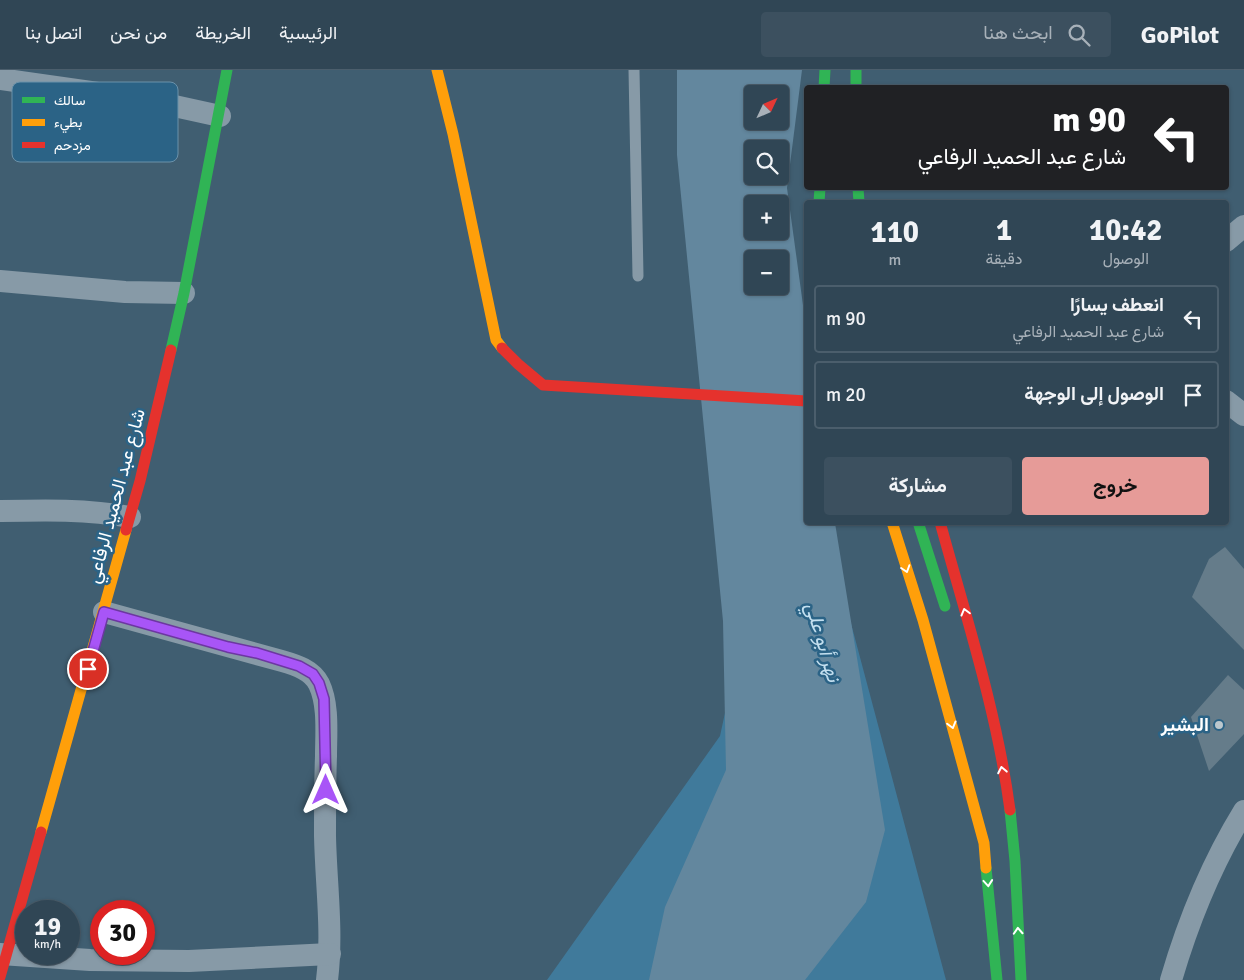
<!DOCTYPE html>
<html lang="ar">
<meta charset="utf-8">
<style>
:root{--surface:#304655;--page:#3c505f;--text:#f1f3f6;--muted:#a8b1b9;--line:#4b5e6c;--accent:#e69b98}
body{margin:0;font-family:Signika,Vazirmatn,sans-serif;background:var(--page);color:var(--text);direction:rtl;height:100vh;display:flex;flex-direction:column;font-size:19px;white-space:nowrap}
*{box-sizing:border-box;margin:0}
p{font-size:16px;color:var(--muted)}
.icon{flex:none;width:28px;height:28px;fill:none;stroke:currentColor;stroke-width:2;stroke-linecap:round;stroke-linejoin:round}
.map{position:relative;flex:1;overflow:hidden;direction:ltr}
.details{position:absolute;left:804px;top:130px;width:425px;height:325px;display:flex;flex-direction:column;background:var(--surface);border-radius:5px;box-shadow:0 1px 4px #0004,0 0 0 1px var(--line);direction:rtl}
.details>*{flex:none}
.guide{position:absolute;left:804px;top:15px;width:425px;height:105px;border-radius:5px;box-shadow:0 1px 4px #0004,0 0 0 1px var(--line);direction:rtl;background:#202124;color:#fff;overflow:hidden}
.needle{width:32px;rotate:46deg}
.buttons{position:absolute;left:744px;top:15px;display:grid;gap:10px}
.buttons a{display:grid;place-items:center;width:45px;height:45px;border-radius:5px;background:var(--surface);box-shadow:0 1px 4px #0004,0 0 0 1px var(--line);font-size:25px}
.speed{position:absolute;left:15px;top:830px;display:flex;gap:10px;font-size:25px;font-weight:700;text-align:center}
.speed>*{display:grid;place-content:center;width:65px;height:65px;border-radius:50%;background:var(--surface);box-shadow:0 1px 4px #0004,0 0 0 1px var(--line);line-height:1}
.speed small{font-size:12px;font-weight:400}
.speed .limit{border:8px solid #d22;background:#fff;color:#111}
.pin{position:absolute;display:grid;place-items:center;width:42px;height:42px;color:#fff;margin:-21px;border:2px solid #fff;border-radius:50%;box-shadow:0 1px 5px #0007}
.me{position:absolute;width:55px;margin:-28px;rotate:0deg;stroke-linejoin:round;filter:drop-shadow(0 0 4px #0008)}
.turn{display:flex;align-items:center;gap:18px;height:105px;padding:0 20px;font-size:22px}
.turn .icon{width:65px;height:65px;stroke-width:2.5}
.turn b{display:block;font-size:35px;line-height:42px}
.eta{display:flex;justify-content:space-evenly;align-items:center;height:85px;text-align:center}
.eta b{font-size:30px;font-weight:700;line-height:35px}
.primary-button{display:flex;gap:10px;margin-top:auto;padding:10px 20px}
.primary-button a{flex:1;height:58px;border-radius:5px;background:var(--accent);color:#111;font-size:20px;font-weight:700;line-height:58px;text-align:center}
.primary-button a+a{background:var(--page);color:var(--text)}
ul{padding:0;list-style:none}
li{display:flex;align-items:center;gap:15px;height:68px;margin:0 10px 8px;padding:0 10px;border:2px solid var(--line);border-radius:5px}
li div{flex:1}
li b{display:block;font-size:19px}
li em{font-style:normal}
header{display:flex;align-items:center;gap:30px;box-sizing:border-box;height:70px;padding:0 25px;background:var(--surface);border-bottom:1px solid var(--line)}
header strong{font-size:24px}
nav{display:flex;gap:28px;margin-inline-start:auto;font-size:18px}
.search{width:350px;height:45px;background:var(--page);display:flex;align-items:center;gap:12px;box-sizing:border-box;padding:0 18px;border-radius:5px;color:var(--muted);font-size:19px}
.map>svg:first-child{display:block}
.green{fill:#407a9b}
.water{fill:#63879e;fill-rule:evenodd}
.building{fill:#657c8a}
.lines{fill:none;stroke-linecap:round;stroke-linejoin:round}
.lane{stroke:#879aa7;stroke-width:11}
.street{stroke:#879aa7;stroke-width:22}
.fast{stroke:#30b455;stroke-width:11}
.slow{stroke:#ff9f0a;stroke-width:11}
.jam{stroke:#e5322d;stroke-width:11}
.oneway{stroke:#fff}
.route-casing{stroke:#6d37a1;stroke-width:12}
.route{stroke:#a855f7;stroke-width:9}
.poi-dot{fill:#bcc7cd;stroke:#2b6386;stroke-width:2}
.labels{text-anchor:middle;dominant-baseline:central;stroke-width:5;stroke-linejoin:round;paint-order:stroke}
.street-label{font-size:19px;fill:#fff;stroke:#2b6386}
.poi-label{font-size:19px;font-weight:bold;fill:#fff;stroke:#2b6386;text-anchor:end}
.water-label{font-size:20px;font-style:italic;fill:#c3dfef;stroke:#2b6386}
.key{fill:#2b6386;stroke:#6b92aa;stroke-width:1}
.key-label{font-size:14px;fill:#fff}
</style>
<header>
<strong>GoPilot</strong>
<div class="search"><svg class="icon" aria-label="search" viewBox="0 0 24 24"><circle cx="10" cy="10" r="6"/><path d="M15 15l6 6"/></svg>ابحث هنا</div>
<nav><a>الرئيسية</a><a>الخريطة</a><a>من نحن</a><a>اتصل بنا</a></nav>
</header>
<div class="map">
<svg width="1244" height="910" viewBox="0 0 1244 910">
<rect width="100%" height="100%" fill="#405e71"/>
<polygon class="green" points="771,430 837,501 946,910 547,910 720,666"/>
<path class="water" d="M677,0H802L787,118L806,257V452L835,453L885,760L866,832L805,910H649L665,837L726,700L723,551L677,85ZM752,24H780V51H752ZM752,79H780V106H752ZM752,134H780V161H752ZM752,189H780V216H752Z"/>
<g class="building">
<polygon points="1225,477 1244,499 1244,580 1192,527 1209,489"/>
<polygon points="1228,605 1244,620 1244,664 1209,701 1191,647"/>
</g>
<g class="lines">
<polyline class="lane" points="634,0 638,206"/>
<g class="street">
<polyline points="0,9 147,30 220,46"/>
<polyline points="1226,171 1244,156"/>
<polyline points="0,211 125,222 184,223"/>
<polyline points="1226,331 1244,345"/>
<path d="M0,441C44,440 87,439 130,447"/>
<path d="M104,542L282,591C296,595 312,600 319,614C329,635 326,664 326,686C325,713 325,739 325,766C326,814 333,862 327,910"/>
<polyline points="0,884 90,890 189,891 330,884"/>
<path d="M1171,910C1188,852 1212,793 1244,741"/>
</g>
<g class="fast">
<polyline points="856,0 856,18"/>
<polyline points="824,18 825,0"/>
<polyline points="858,118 859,132"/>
<polyline points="819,132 820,118"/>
<polyline points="171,280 184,223 227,0"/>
<polyline points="918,452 945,536"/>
<polyline points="1010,740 1015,791 1021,910"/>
<polyline points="986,798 997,910"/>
</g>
<g class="slow">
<polyline points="437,0 453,64 496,270 502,278"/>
<polyline points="892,452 923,550 984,773 986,798"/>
<polyline points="41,762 126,460"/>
</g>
<g class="jam">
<polyline points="502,278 518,294 543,315 806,331"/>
<path d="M940,452C966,547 997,642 1010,740"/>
<polyline points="126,460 140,411 171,280"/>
<polyline points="0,907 41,762"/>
</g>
</g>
<defs><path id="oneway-chevron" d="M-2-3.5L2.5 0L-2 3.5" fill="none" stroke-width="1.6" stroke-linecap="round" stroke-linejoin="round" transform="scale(1.25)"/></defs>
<g class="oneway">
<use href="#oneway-chevron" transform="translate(906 499) rotate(72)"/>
<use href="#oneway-chevron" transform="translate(965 542) rotate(-105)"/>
<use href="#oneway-chevron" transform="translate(952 655) rotate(75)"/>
<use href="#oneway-chevron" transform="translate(1002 700) rotate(-101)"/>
<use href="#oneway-chevron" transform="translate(988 813) rotate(85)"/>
<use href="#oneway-chevron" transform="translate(1018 861) rotate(-93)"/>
</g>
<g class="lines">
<g class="route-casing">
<polyline id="route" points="88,599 104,542 228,577 257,583 299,596 313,604 319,613 324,629 326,720"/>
</g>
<use href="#route" class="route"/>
</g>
<circle class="poi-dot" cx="1219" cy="655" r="5"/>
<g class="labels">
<g class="street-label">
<text transform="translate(116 426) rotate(-75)">شارع عبد الحميد الرفاعي</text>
</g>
<g class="poi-label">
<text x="1209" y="655">البشير</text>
</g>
<g class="water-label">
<text transform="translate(823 572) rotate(74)">نهر أبو علي</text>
</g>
</g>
<rect x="12" y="12" width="166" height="80" rx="8" class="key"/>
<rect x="22" y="27" width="23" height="6" fill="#30b455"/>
<rect x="22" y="49" width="23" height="7" fill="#ff9f0a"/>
<rect x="22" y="72" width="23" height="6" fill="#e5322d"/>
<g class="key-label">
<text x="54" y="35">سالك</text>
<text x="54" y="57">بطيء</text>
<text x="54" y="80">مزدحم</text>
</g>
</svg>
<div class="buttons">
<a><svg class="needle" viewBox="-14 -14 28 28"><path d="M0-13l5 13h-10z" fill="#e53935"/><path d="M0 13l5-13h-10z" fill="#a8b1b9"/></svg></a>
<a><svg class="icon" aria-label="search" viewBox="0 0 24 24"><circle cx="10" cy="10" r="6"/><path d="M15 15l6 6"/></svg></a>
<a>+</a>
<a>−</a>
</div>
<div class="speed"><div>19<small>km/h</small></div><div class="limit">30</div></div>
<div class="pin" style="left:88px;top:599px;background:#d93025"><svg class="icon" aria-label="arrive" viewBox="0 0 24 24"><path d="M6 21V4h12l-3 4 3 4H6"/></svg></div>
<svg class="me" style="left:326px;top:720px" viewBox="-20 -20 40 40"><path d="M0-17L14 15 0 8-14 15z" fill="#a855f7" stroke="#fff" stroke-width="4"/></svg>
<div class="guide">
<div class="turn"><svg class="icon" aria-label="left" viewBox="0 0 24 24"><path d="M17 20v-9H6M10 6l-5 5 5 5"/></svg><div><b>90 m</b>شارع عبد الحميد الرفاعي</div></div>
</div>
<section class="details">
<div class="eta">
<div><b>10:42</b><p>الوصول</p></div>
<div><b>1</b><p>دقيقة</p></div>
<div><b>110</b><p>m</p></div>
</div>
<ul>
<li><svg class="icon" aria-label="left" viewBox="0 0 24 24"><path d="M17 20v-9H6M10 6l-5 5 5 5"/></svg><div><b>انعطف يسارًا</b><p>شارع عبد الحميد الرفاعي</p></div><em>90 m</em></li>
<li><svg class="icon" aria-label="arrive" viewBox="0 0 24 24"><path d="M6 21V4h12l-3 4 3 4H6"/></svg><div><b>الوصول إلى الوجهة</b></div><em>20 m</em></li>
</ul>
<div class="primary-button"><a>خروج</a><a>مشاركة</a></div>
</section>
</div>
